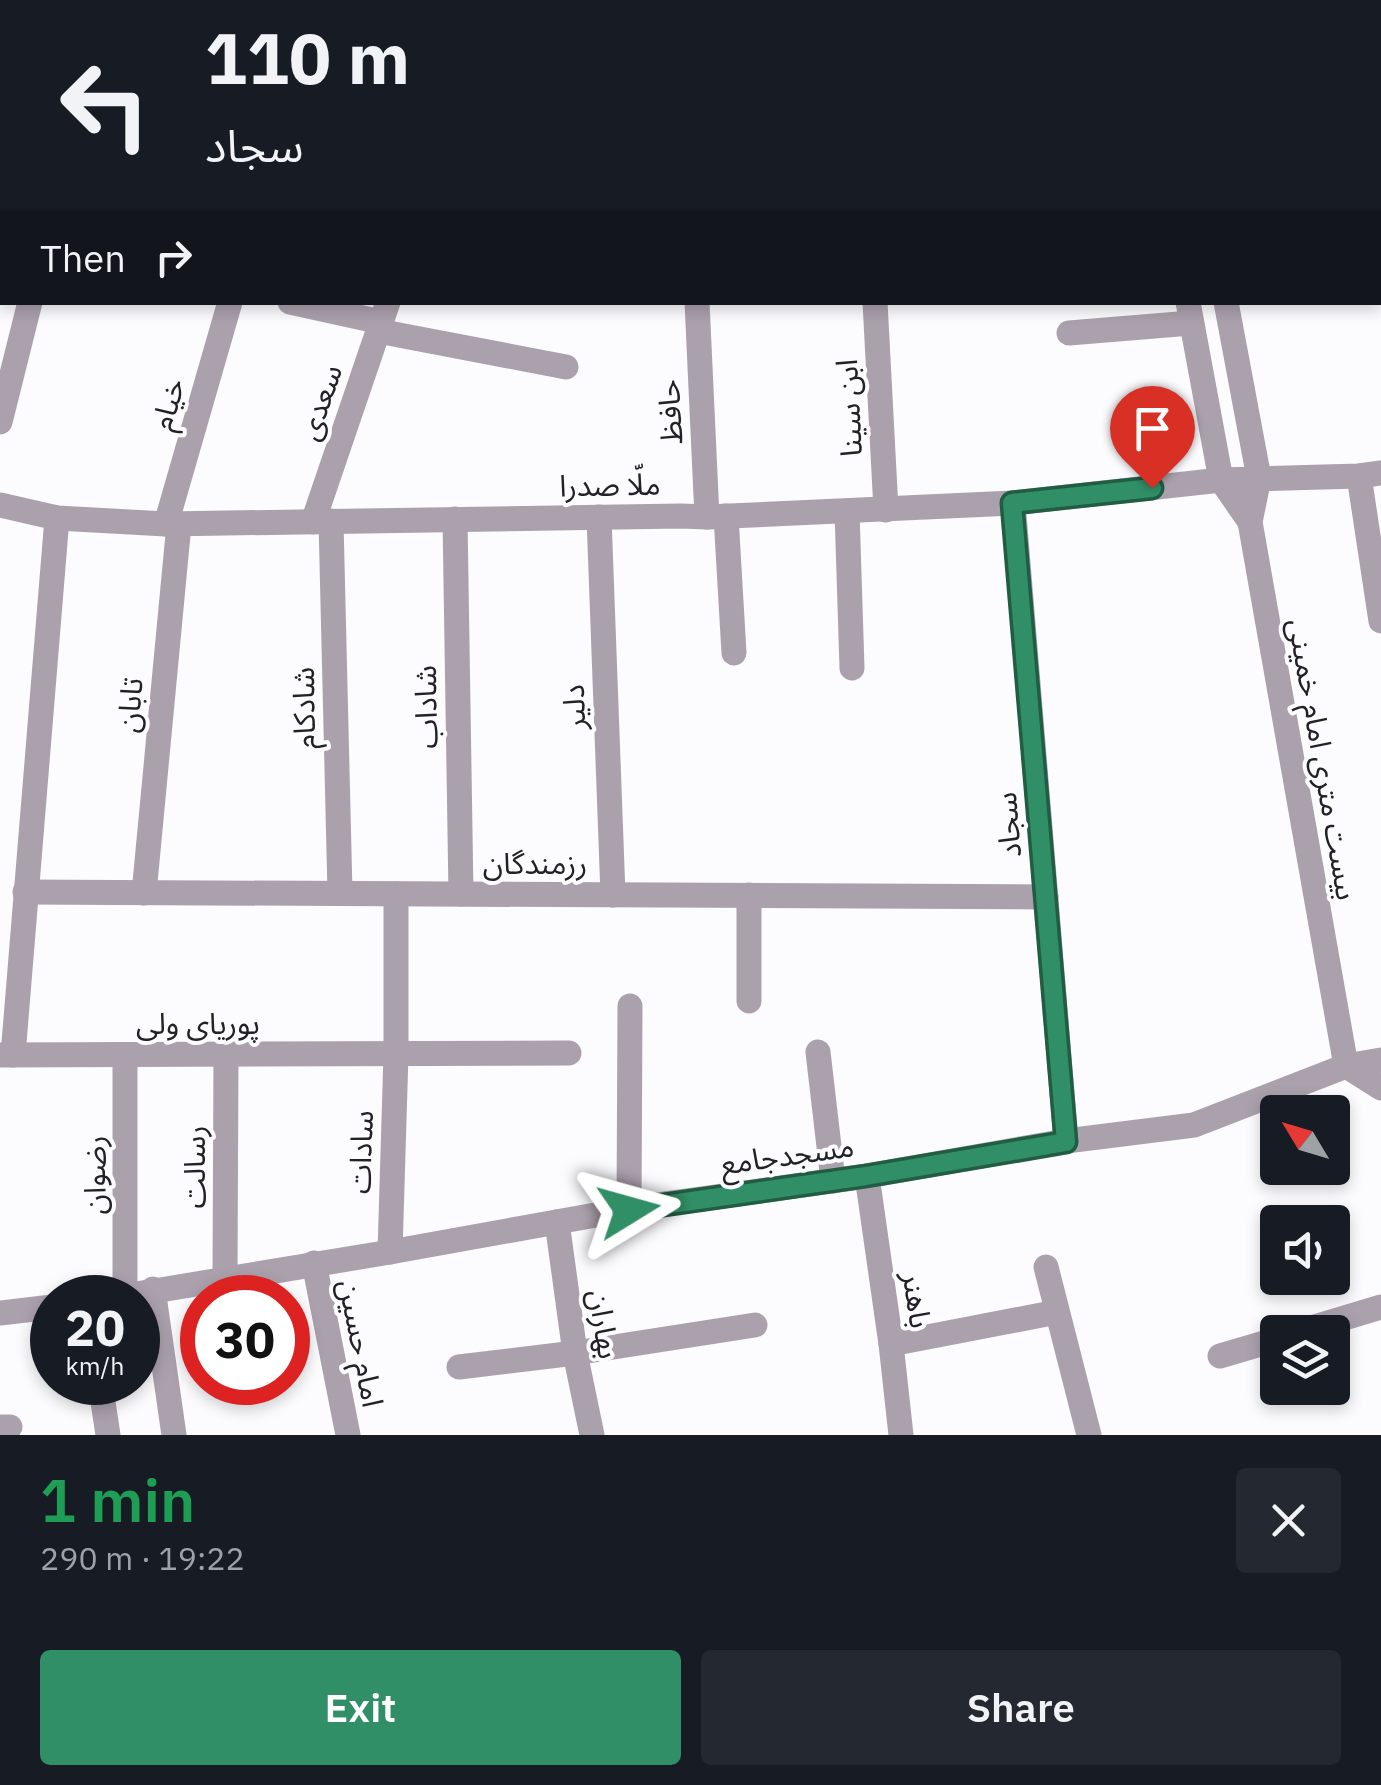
<!DOCTYPE html>
<meta charset="utf-8">
<style>
:root{--surface:#171b24;--page:#242831;--text:#f1f3f6;--muted:#9ea1a6;--accent:#318f67}
body{margin:0;font-family:"IBM Plex Sans","Noto Sans Arabic",sans-serif;background:var(--page);color:var(--text);height:100vh;display:flex;flex-direction:column;font-size:38px;white-space:nowrap}
*{box-sizing:border-box;margin:0}
p{font-size:32px;color:var(--muted)}
.icon{flex:none;width:55px;height:55px;fill:none;stroke:currentColor;stroke-width:2;stroke-linecap:round;stroke-linejoin:round}
.map{position:relative;height:1435px;overflow:hidden}
.details{display:flex;flex-direction:column;background:var(--surface);flex:1}
.details>*{flex:none}
.hud{position:absolute;left:0px;top:0px;width:1382px;height:305px;box-shadow:0 5px 15px #0003;background:#171b24;color:var(--text);overflow:hidden}
.needle{width:65px;rotate:308deg}
.buttons{position:absolute;left:1260px;top:1095px;display:grid;gap:20px}
.buttons a{display:grid;place-items:center;width:90px;height:90px;border-radius:10px;background:var(--surface);box-shadow:0 5px 15px #0003;font-size:50px}
.speed{position:absolute;left:30px;top:1275px;display:flex;gap:20px;font-size:50px;font-weight:700;text-align:center}
.speed>*{display:grid;place-content:center;width:130px;height:130px;border-radius:50%;background:var(--surface);box-shadow:0 5px 15px #0003;line-height:1}
.speed small{font-size:25px;font-weight:400}
.speed .limit{border:15px solid #d22;background:#fff;color:#111}
.pin{position:absolute;display:grid;place-items:center;width:85px;height:85px;color:#fff;margin:-102px -42px;border-radius:50% 50% 50% 0;rotate:-45deg;box-shadow:0 0 10px #0007}
.pin .icon{rotate:45deg}
.me{position:absolute;width:110px;margin:-55px;rotate:82deg;stroke-linejoin:round;filter:drop-shadow(0 0 8px #0008)}
.turn{display:flex;align-items:center;gap:35px;height:210px;padding:0 40px;font-size:45px}
.turn .icon{width:130px;height:130px;stroke-width:2.5}
.turn b{display:block;font-size:70px;line-height:85px}
.then{display:flex;align-items:center;height:95px;padding:0 40px;background:#0003;gap:20px;font-size:38px}
.round{display:grid;place-items:center;flex:none;width:105px;height:105px;border-radius:10px;background:var(--page)}
.overview{display:flex;align-items:center;justify-content:space-between;height:170px;padding:0 40px}
h1{font-size:60px;font-weight:600;line-height:75px;color:#1e9e55}
.primary-button{display:flex;gap:20px;margin-top:auto;padding:20px 40px}
.primary-button a{flex:1;height:115px;border-radius:10px;background:var(--accent);color:#fff;font-size:40px;font-weight:600;line-height:115px;text-align:center}
.primary-button a+a{background:var(--page);color:var(--text)}
.map>svg:first-child{display:block}
.lines{fill:none;stroke-linecap:round;stroke-linejoin:round}
.minor{stroke:#aba1ad;stroke-width:25}
.tertiary{stroke:#aba1ad;stroke-width:25}
.route-casing{stroke:#205d43;stroke-width:25}
.route{stroke:#318f67;stroke-width:18}
.labels{text-anchor:middle;dominant-baseline:central;stroke-width:8;stroke-linejoin:round;paint-order:stroke}
.street-label{font-size:30px;fill:#222127;stroke:#fcfbfe}
</style>
<div class="map">
<svg width="1381" height="1435" viewBox="0 0 1381 1435">
<rect width="100%" height="100%" fill="#fcfbfe"/>
<g class="lines">
<g class="minor">
<polyline points="263,0 263,2"/>
<polyline points="1139,0 1139,2"/>
<polyline points="1174,0 1174,2"/>
<polyline points="1325,0 1325,2"/>
<polyline points="684,2 684,0"/>
<polyline points="862,2 862,0"/>
<polyline points="1380,111 1381,111"/>
<polyline points="290,302 381,322"/>
<polyline points="697,302 707,517"/>
<polyline points="875,302 886,510"/>
<polyline points="1188,302 1221,480 1250,522 1259,478 1226,302"/>
<polyline points="378,331 566,367"/>
<polyline points="1069,333 1191,323"/>
<polyline points="1359,476 1381,621"/>
<polyline points="1013,503 1066,1141"/>
<polyline points="847,511 852,668"/>
<polyline points="726,516 734,653"/>
<polyline points="599,517 613,895"/>
<polyline points="455,519 461,894"/>
<polyline points="331,521 340,893"/>
<polyline points="313,522 388,302"/>
<polyline points="1250,522 1346,1066"/>
<polyline points="166,524 230,302"/>
<polyline points="25,892 1046,897"/>
<polyline points="144,893 179,524"/>
<polyline points="749,895 749,1001"/>
<polyline points="818,1052 833,1181"/>
<polyline points="0,1055 569,1053"/>
<polyline points="13,1055 57,518"/>
<polyline points="1346,1066 1381,1088"/>
<polyline points="867,1176 891,1344 901,1435"/>
<polyline points="629,1209 630,1006"/>
<polyline points="557,1222 575,1353 592,1435"/>
<polyline points="390,1252 396,1054 396,894"/>
<polyline points="314,1263 348,1435"/>
<polyline points="1046,1267 1089,1435"/>
<polyline points="225,1279 226,1054"/>
<polyline points="153,1289 174,1435"/>
<polyline points="125,1295 125,1055"/>
<polyline points="112,1298 390,1252 629,1209 867,1176 1066,1141 1194,1125 1346,1066 1381,1060"/>
<polyline points="0,1313 52,1307"/>
<polyline points="1298,1332 1381,1307"/>
<polyline points="891,1344 1057,1312"/>
<polyline points="1220,1356 1278,1339"/>
<polyline points="459,1367 575,1353 755,1325"/>
<polyline points="100,1382 108,1435"/>
<polyline points="0,1427 10,1427"/>
</g>
<g class="tertiary">
<polyline points="0,264 2,264"/>
<polyline points="0,422 30,302"/>
<polyline points="0,505 57,518 166,524 681,516 707,517 1013,503 1221,480 1359,476 1381,473"/>
</g>
</g>
<g class="lines">
<g class="route-casing">
<polyline id="route" points="629,1210 866,1176 1066,1142 1012,503 1152,488"/>
</g>
<use href="#route" class="route"/>
</g>
<g class="labels">
<g class="street-label">
<text transform="translate(319 402) rotate(-71)">سعدی</text>
<text transform="translate(167 404) rotate(-74)">خیام</text>
<text transform="translate(848 408) rotate(-93)">ابن سینا</text>
<text transform="translate(669 412) rotate(-93)">حافظ</text>
<text transform="translate(610 484) rotate(-1)">ملّا صدرا</text>
<text transform="translate(129 705) rotate(-85)">تابان</text>
<text transform="translate(425 707) rotate(-91)">شاداب</text>
<text transform="translate(573 707) rotate(-92)">دلیر</text>
<text transform="translate(303 708) rotate(-91)">شادکام</text>
<text transform="translate(1324 759) rotate(80)">بیست متری امام خمینی</text>
<text transform="translate(1007 825) rotate(-95)">سجاد</text>
<text x="535" y="862">رزمندگان</text>
<text x="198" y="1022">پوریای ولی</text>
<text transform="translate(360 1152) rotate(-88)">سادات</text>
<text transform="translate(787 1154) rotate(-8)">مسجدجامع</text>
<text transform="translate(193 1167) rotate(-90)">رسالت</text>
<text transform="translate(93 1175) rotate(-90)">رضوان</text>
<text transform="translate(918 1300) rotate(82)">باهنر</text>
<text transform="translate(605 1324) rotate(81)">بهاران</text>
<text transform="translate(362 1343) rotate(79)">امام حسین</text>
</g>
</g>
</svg>
<div class="buttons">
<a><svg class="needle" viewBox="-14 -14 28 28"><path d="M0-13l5 13h-10z" fill="#e53935"/><path d="M0 13l5-13h-10z" fill="#9ea1a6"/></svg></a>
<a><svg class="icon" aria-label="sound" viewBox="0 0 24 24"><path d="M4 9h4l5-4v14l-5-4H4zM17 9q2 3 0 6"/></svg></a>
<a><svg class="icon" aria-label="layers" viewBox="0 0 24 24"><path d="M12 4l9 5-9 5-9-5zM3 14l9 5 9-5"/></svg></a>
</div>
<div class="speed"><div>20<small>km/h</small></div><div class="limit">30</div></div>
<div class="pin" style="left:1152px;top:488px;background:#d93025"><svg class="icon" aria-label="arrive" viewBox="0 0 24 24"><path d="M6 21V4h12l-3 4 3 4H6"/></svg></div>
<svg class="me" style="left:629px;top:1210px" viewBox="-20 -20 40 40"><path d="M0-17L14 15 0 8-14 15z" fill="#318f67" stroke="#fff" stroke-width="4"/></svg>
<div class="hud">
<div class="turn"><svg class="icon" aria-label="left" viewBox="0 0 24 24"><path d="M17 20v-9H6M10 6l-5 5 5 5"/></svg><div><b>110 m</b>سجاد</div></div>
<div class="then">Then<svg class="icon" aria-label="right" viewBox="0 0 24 24"><path d="M7 20v-9h11M14 6l5 5-5 5"/></svg></div>
</div>
</div>
<section class="details">
<div class="overview"><div><h1>1 min</h1><p>290 m · 19:22</p></div><a class="round"><svg class="icon" aria-label="close" viewBox="0 0 24 24"><path d="M6 6l12 12M18 6L6 18"/></svg></a></div>
<div class="primary-button"><a>Exit</a><a>Share</a></div>
</section>
